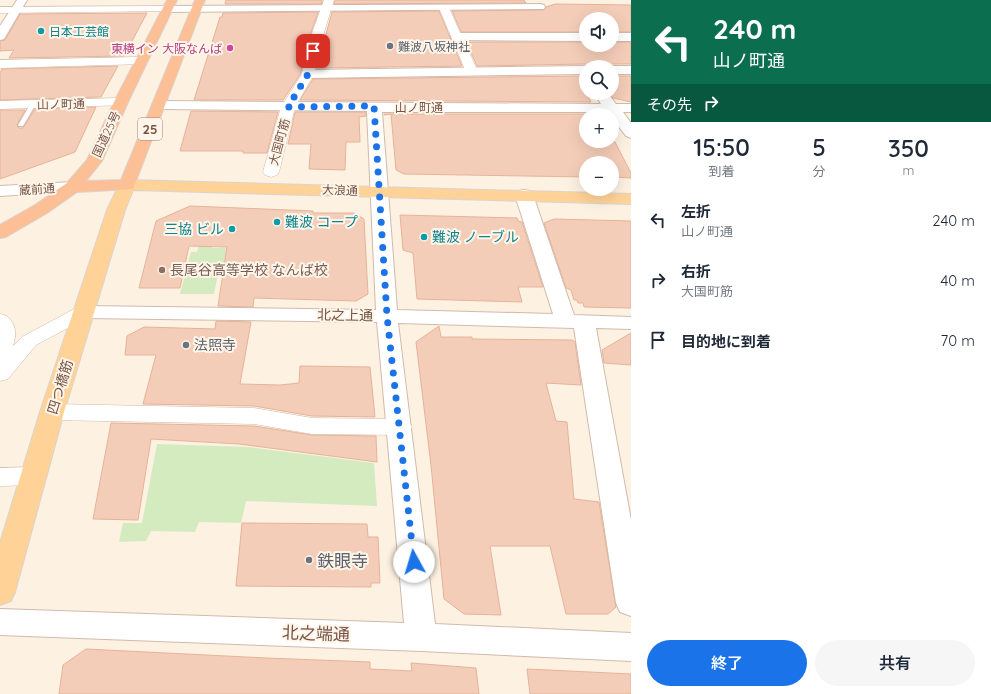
<!DOCTYPE html>
<html lang="ja">
<meta charset="utf-8">
<style>
:root{--surface:#fff;--page:#f6f6f7;--text:#1f2937;--muted:#747a83;--accent:#1a73e8}
body{margin:0;font-family:Quicksand,"Noto Sans JP",sans-serif;background:var(--page);color:var(--text);height:100vh;display:flex;flex-direction:column;font-size:15px;white-space:nowrap}
*{box-sizing:border-box;margin:0}
p{font-size:13px;color:var(--muted)}
.icon{flex:none;width:22px;height:22px;fill:none;stroke:currentColor;stroke-width:2;stroke-linecap:round;stroke-linejoin:round}
.map{position:relative;flex:1;overflow:hidden}
.details{display:flex;flex-direction:column;background:var(--surface);width:360px}
.details>*{flex:none}
.top-card{background:#0b6e4f;color:#fff;overflow:hidden}
.tools{position:absolute;left:579px;top:12px;display:grid;gap:8px}
.tools a{display:grid;place-items:center;width:40px;height:40px;border-radius:50%;background:var(--surface);box-shadow:0 4px 16px #0002;font-size:20px}
.pin{position:absolute;display:grid;place-items:center;width:34px;height:34px;color:#fff;margin:-17px;border-radius:8px;box-shadow:0 2px 6px #0006}
.me{position:absolute;width:44px;margin:-22px;rotate:354deg;stroke-linejoin:round;filter:drop-shadow(0 0 3px #0008)}
.turn{display:flex;align-items:center;gap:14px;height:84px;padding:0 16px;font-size:18px}
.turn .icon{width:52px;height:52px;stroke-width:2.5}
.turn b{display:block;font-size:28px;line-height:34px}
.then{display:flex;align-items:center;height:38px;padding:0 16px;background:#0003;gap:8px;font-size:15px}
.eta{display:flex;justify-content:space-evenly;align-items:center;height:68px;text-align:center}
.eta b{font-size:24px;font-weight:600;line-height:28px}
.action{display:flex;gap:8px;margin-top:auto;padding:8px 16px}
.action a{flex:1;height:46px;border-radius:24px;background:var(--accent);color:#fff;font-size:16px;font-weight:600;line-height:46px;text-align:center}
.action a+a{background:var(--page);color:var(--text)}
ul{padding:0;list-style:none}
li{display:flex;align-items:center;gap:12px;height:60px;padding:0 16px}
li div{flex:1}
li b{display:block;font-size:15px}
li em{font-style:normal}
main{display:flex;flex:1;min-height:0}
.map>svg:first-child{display:block}
.green{fill:#d4ebc0}
.building{fill:#f4cdb8;stroke:#e7b298}
.lines{fill:none;stroke-linecap:round;stroke-linejoin:round}
.service-casing{stroke:#d1baab;stroke-width:2}
.minor-casing{stroke:#d1baab;stroke-width:1}
.tertiary-casing{stroke:#d1baab;stroke-width:2}
.primary-casing{stroke:#dbd3cf;stroke-width:2}
.trunk-casing{stroke:#dbd3cf;stroke-width:2}
.service{fill:#fff;fill-rule:evenodd}
.minor{fill:#fff;fill-rule:evenodd}
.tertiary{fill:#fff;fill-rule:evenodd}
.primary{fill:#ffd397;fill-rule:evenodd}
.trunk{fill:#fcbf96;fill-rule:evenodd}
.route{stroke:#1a73e8;stroke-width:7;stroke-dasharray:0 12.6}
.culture-dot{fill:#0f9aa8;stroke:#fff5e9;stroke-width:1.5}
.worship-dot{fill:#6b7280;stroke:#fff5e9;stroke-width:1.5}
.hotel-dot{fill:#d1479c;stroke:#fff5e9;stroke-width:1.5}
.education-dot{fill:#8d6e63;stroke:#fff5e9;stroke-width:1.5}
.labels{text-anchor:middle;dominant-baseline:central;stroke-width:4;stroke-linejoin:round;paint-order:stroke}
.far-culture-label{font-size:12px;fill:#0d838f;stroke:#fff5e9;text-anchor:start}
.far-worship-label{font-size:12px;fill:#5b616d;stroke:#fff5e9;text-anchor:start}
.far-hotel-label{font-size:12px;fill:#b23c85;stroke:#fff5e9;text-anchor:end}
.far-street-label{font-size:12px;fill:#765547;stroke:#fff5e9}
.shield{fill:#fff5e9;stroke:#9f8578;stroke-width:1}
.shield-label{font-size:13px;font-weight:bold;fill:#765547}
.culture-label{font-size:14px;fill:#0d838f;stroke:#fff5e9;text-anchor:start}
.education-label{font-size:14px;fill:#785e54;stroke:#fff5e9;text-anchor:start}
.street-label{font-size:14px;fill:#765547;stroke:#fff5e9}
.worship-label{font-size:14px;fill:#5b616d;stroke:#fff5e9;text-anchor:start}
.near-worship-label{font-size:17px;fill:#5b616d;stroke:#fff5e9;text-anchor:start}
.near-street-label{font-size:17px;fill:#765547;stroke:#fff5e9}
</style>
<main>
<div class="map">
<svg width="631" height="694" viewBox="0 0 631 694">
<rect width="100%" height="100%" fill="#fdf1e2"/>
<g class="green">
<polygon points="200,240 213,240 212,248 241,248 246,269 219,269 214,294 180,294 191,252 197,252"/>
<polygon points="157,444 248,447 374,463 377,506 246,501 241,523 199,522 195,532 151,531 146,541 119,542 123,523 142,523"/>
</g>
<g class="building">
<polygon points="226,0 322,0 321,4 225,4"/>
<polygon points="335,0 524,0 526,3 334,4"/>
<polygon points="555,4 631,5 631,32 612,32 612,19 586,19 586,32 461,32 452,11 544,10 546,7"/>
<polygon points="439,11 462,66 317,68 332,12"/>
<polygon points="318,12 309,38 300,75 283,100 194,100 220,17 222,17 223,13"/>
<polygon points="147,13 124,56 9,58 14,50 0,51 0,41 5,40 20,14"/>
<polygon points="466,42 586,42 586,45 612,45 612,42 631,42 631,64 612,64 607,67 591,67 586,64 477,66"/>
<polygon points="118,66 101,97 0,100 0,73 2,69"/>
<polygon points="586,76 586,88 583,87 591,102 300,100 313,79"/>
<polygon points="612,76 631,76 631,102 613,98 610,95 600,93 612,93"/>
<polygon points="96,107 75,152 0,179 0,110 25,110 17,125 19,128 23,128 35,109"/>
<polygon points="191,111 278,112 267,153 243,153 243,151 180,151"/>
<polygon points="295,112 366,112 366,116 359,117 360,142 346,142 345,170 309,169 311,144 288,144"/>
<polygon points="384,114 598,114 598,115 586,115 586,141 612,141 612,139 615,142 631,173 631,178 612,177 612,163 586,163 586,177 404,174 396,170 391,114 384,115"/>
<polygon points="190,206 313,211 313,213 354,213 364,219 368,294 356,301 254,298 253,307 218,306 227,247 189,246 180,288 139,288 156,221"/>
<polygon points="400,215 517,218 518,221 522,222 543,287 518,287 522,302 417,299 413,253 403,250"/>
<polygon points="554,219 631,221 631,308 584,307 583,303 578,303 577,300 574,300 571,290 566,288 544,223"/>
<polygon points="216,321 251,322 240,384 280,385 299,383 300,366 370,367 375,417 312,416 254,406 143,404 156,355 125,355 127,336 144,327 215,329"/>
<polygon points="439,326 441,337 472,337 472,339 572,340 575,342 581,385 546,383 556,421 567,422 574,499 599,502 616,607 608,614 566,614 550,546 490,546 501,615 464,614 444,599 431,465 416,342"/>
<polygon points="631,333 631,365 604,363 602,350"/>
<polygon points="111,423 254,426 312,435 376,436 377,462 239,444 151,439 138,520 93,519"/>
<polygon points="242,523 367,524 368,537 378,537 380,583 371,583 371,587 236,586"/>
<polygon points="86,649 266,658 370,662 370,669 412,671 411,663 476,668 479,694 59,694 63,665"/>
<polygon points="527,669 631,674 631,694 530,694"/>
</g>
<g class="lines">
<g class="service-casing">
<polygon id="service" points="31,103 36,104 23,126 19,126 18,125"/>
</g>
<g class="minor-casing">
<g id="minor">
<polygon points="324,0 334,0 322,39 314,74 295,107 279,172 277,175 271,177 265,175 263,172 281,107 302,74 310,39"/>
<polygon points="444,5 449,8 478,72 476,75 468,75 466,72 439,8"/>
<polygon points="168,6 173,9 172,11 0,13 0,7"/>
<polygon points="141,57 145,58 147,61 145,64 0,68 0,60"/>
<polygon points="121,98 126,99 128,102 126,105 0,109 0,101"/>
<path d="M83,306L90,308L93,312L90,316L36,345L8,379L0,381V314L7,316C16,325 17,333 13,346L22,337L76,308Z"/>
<polygon points="52,404 254,408 312,418 400,419 408,421 412,427 408,433 400,435 312,434 254,424 52,420 44,417 40,412 44,407"/>
<polygon points="33,467 42,470 45,476 42,482 33,485 0,486 0,468"/>
</g>
</g>
<g class="tertiary-casing">
<g id="tertiary">
<polygon points="17,0 27,0 4,39 0,40 0,26"/>
<polygon points="540,4 544,5 545,7 544,9 168,12 162,9 168,6"/>
<polygon points="457,33 586,33 586,41 453,40 451,37 453,34"/>
<rect x="612" y="33" width="19" height="8"/>
<polygon points="586,66 590,67 586,67 586,74 308,78 303,77 301,74 303,71 308,70"/>
<polygon points="612,66 631,66 631,74 612,74 612,67 608,67"/>
<polygon points="605,95 610,96 616,104 631,104 631,112 623,112 631,123 631,138 626,136 612,118 612,115 608,112 382,112 397,310 553,314 515,195 518,191 524,190 530,191 533,195 574,315 631,317 631,329 596,328 631,520 631,616 620,612 616,603 574,328 398,323 435,624 631,633 631,661 421,651 0,635 0,609 404,623 377,322 83,318 76,316 73,312 76,308 83,306 376,310 367,111 159,109 154,108 152,105 154,102 159,101 601,104 598,99 600,96"/>
<polygon points="73,182 79,183 81,187 79,191 0,196 0,186"/>
</g>
</g>
<g class="primary-casing">
<polygon id="primary" points="127,180 631,194 631,204 133,190 125,210 64,412 15,592 11,601 0,605 0,543 40,412 107,210 119,185 121,181"/>
</g>
<g class="trunk-casing">
<polygon id="trunk" points="167,0 177,0 128,102 102,161 86,181 121,180 195,0 205,0 133,189 77,192 47,213 6,237 0,238 0,225 35,205 67,183 87,160 114,102"/>
</g>
<use href="#service" class="service"/>
<use href="#minor" class="minor"/>
<use href="#tertiary" class="tertiary"/>
<use href="#primary" class="primary"/>
<use href="#trunk" class="trunk"/>
</g>
<g class="lines">
<polyline class="route" points="313,51 308,74 288,107 374,106 387,316 414,562"/>
</g>
<g class="culture-dot">
<circle cx="41" cy="31" r="4"/>
<circle cx="277" cy="222" r="4"/>
<circle cx="232" cy="229" r="4"/>
<circle cx="424" cy="237" r="4"/>
</g>
<g class="worship-dot">
<circle cx="390" cy="46" r="4"/>
<circle cx="186" cy="345" r="4"/>
<circle cx="309" cy="560" r="4"/>
</g>
<circle class="hotel-dot" cx="230" cy="48" r="4"/>
<circle class="education-dot" cx="162" cy="270" r="4"/>
<g class="labels">
<g class="far-culture-label">
<text x="49" y="31">日本工芸館</text>
</g>
<g class="far-worship-label">
<text x="398" y="46">難波八坂神社</text>
</g>
<g class="far-hotel-label">
<text x="222" y="48">東横イン 大阪なんば</text>
</g>
<g class="far-street-label">
<text transform="translate(61 104) rotate(-1)">山ノ町通</text>
<text x="419" y="107">山ノ町通</text>
<text transform="translate(106 134) rotate(-65)">国道25号</text>
<text transform="translate(279 142) rotate(-75)">大国町筋</text>
<text transform="translate(37 189) rotate(-4)">蔵前通</text>
<text transform="translate(340 190) rotate(2)">大浪通</text>
</g>
<rect class="shield" x="138" y="118" width="24" height="22" rx="3"/>
<g class="shield-label">
<text x="150" y="129">25</text>
</g>
<g class="culture-label">
<text x="285" y="222">難波 コープ</text>
<text x="224" y="229" text-anchor="end">三協 ビル</text>
<text x="432" y="237">難波 ノーブル</text>
</g>
<g class="education-label">
<text x="170" y="270">長尾谷高等学校 なんば校</text>
</g>
<g class="street-label">
<text transform="translate(345 315) rotate(1)">北之上通</text>
<text transform="translate(60 387) rotate(-73)">四つ橋筋</text>
</g>
<g class="worship-label">
<text x="194" y="345">法照寺</text>
</g>
<g class="near-worship-label">
<text x="317" y="560">鉄眼寺</text>
</g>
<g class="near-street-label">
<text transform="translate(316 633) rotate(2)">北之端通</text>
</g>
</g>
</svg>
<div class="tools">
<a><svg class="icon" aria-label="sound" viewBox="0 0 24 24"><path d="M4 9h4l5-4v14l-5-4H4zM17 9q2 3 0 6"/></svg></a>
<a><svg class="icon" aria-label="search" viewBox="0 0 24 24"><circle cx="10" cy="10" r="6"/><path d="M15 15l6 6"/></svg></a>
<a>+</a>
<a>−</a>
</div>
<div class="pin" style="left:313px;top:51px;background:#d93025"><svg class="icon" aria-label="arrive" viewBox="0 0 24 24"><path d="M6 21V4h12l-3 4 3 4H6"/></svg></div>
<svg class="me" style="left:414px;top:562px" viewBox="-20 -20 40 40"><circle r="19" fill="#fff"/><path d="M0-13L10 11 0 6-10 11z" fill="#1a73e8"/></svg>
</div>
<section class="details">
<div class="top-card">
<div class="turn"><svg class="icon" aria-label="left" viewBox="0 0 24 24"><path d="M17 20v-9H6M10 6l-5 5 5 5"/></svg><div><b>240 m</b>山ノ町通</div></div>
<div class="then">その先<svg class="icon" aria-label="right" viewBox="0 0 24 24"><path d="M7 20v-9h11M14 6l5 5-5 5"/></svg></div>
</div>
<div class="eta">
<div><b>15:50</b><p>到着</p></div>
<div><b>5</b><p>分</p></div>
<div><b>350</b><p>m</p></div>
</div>
<ul>
<li><svg class="icon" aria-label="left" viewBox="0 0 24 24"><path d="M17 20v-9H6M10 6l-5 5 5 5"/></svg><div><b>左折</b><p>山ノ町通</p></div><em>240 m</em></li>
<li><svg class="icon" aria-label="right" viewBox="0 0 24 24"><path d="M7 20v-9h11M14 6l5 5-5 5"/></svg><div><b>右折</b><p>大国町筋</p></div><em>40 m</em></li>
<li><svg class="icon" aria-label="arrive" viewBox="0 0 24 24"><path d="M6 21V4h12l-3 4 3 4H6"/></svg><div><b>目的地に到着</b></div><em>70 m</em></li>
</ul>
<div class="action"><a>終了</a><a>共有</a></div>
</section>
</main>
